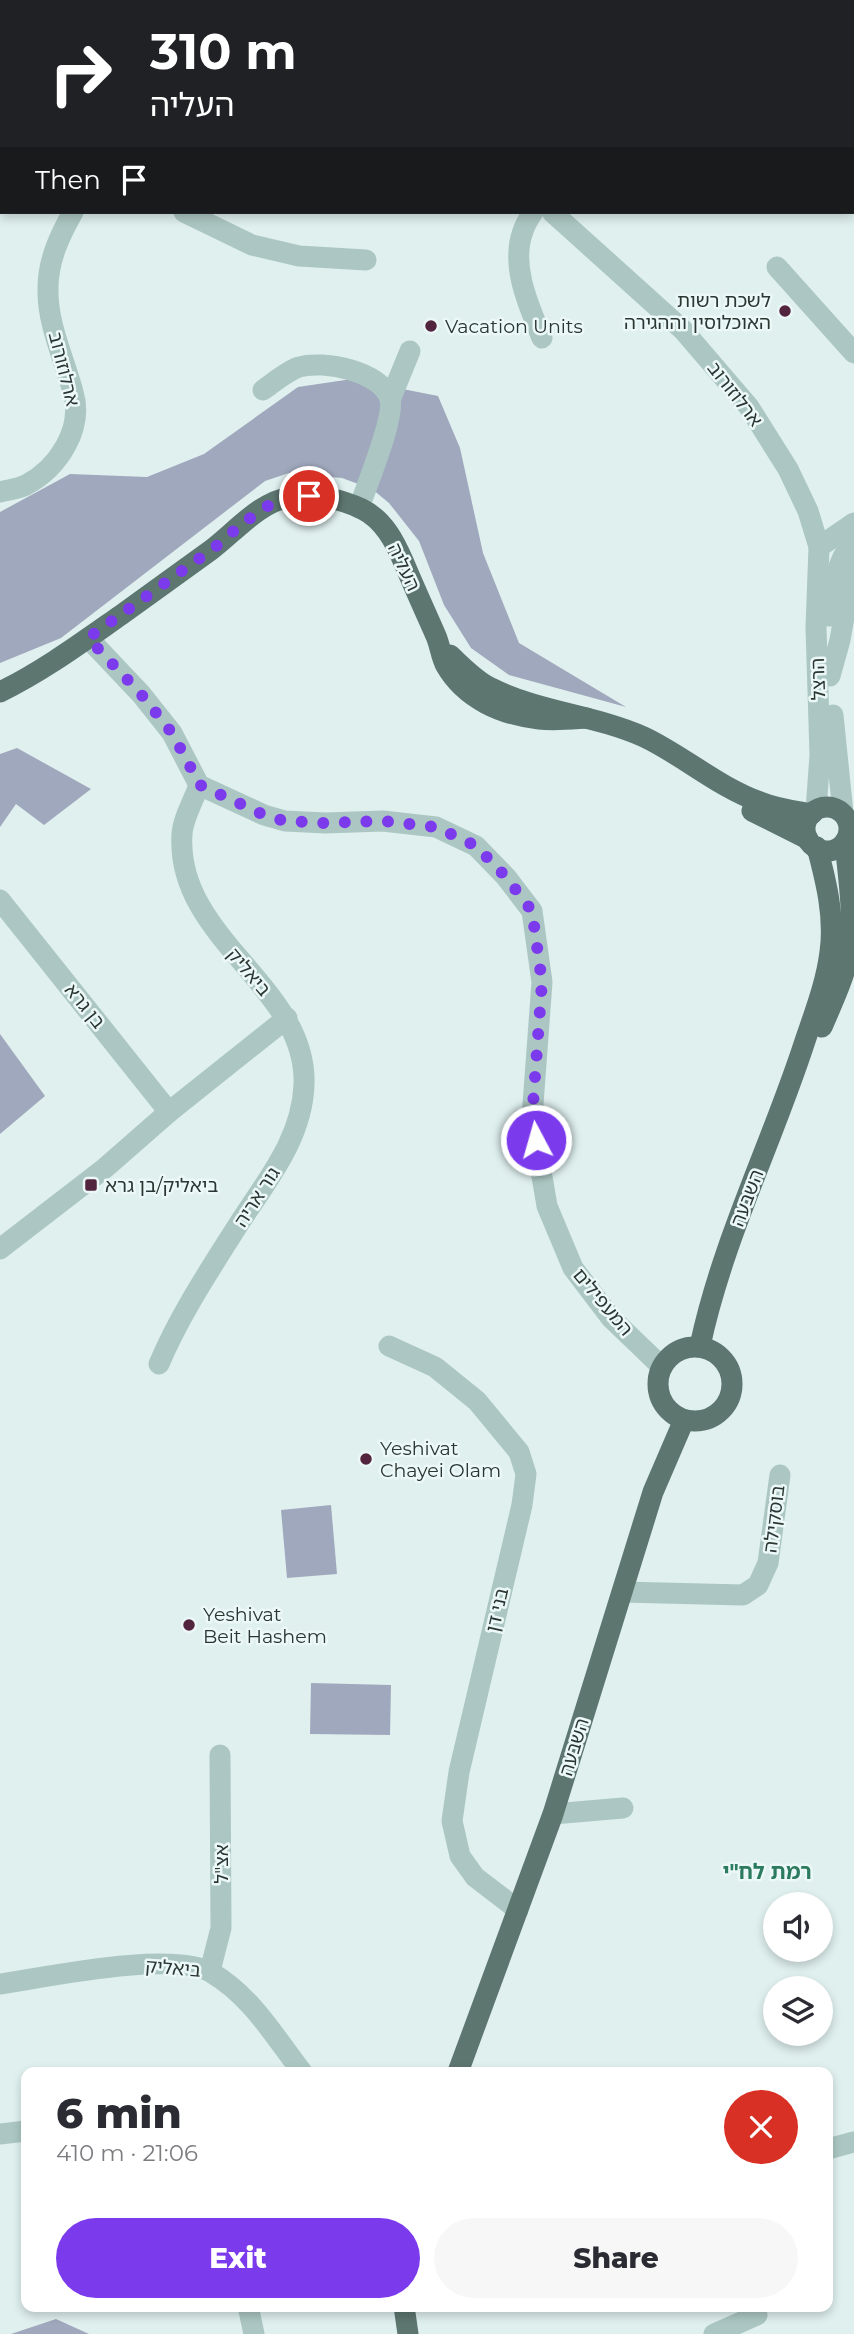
<!DOCTYPE html>
<meta charset="utf-8">
<style>
:root{--surface:#fff;--page:#f7f7f7;--text:#2b2b33;--muted:#7c7c81;--accent:#7c3aed}
body{margin:0;font-family:Montserrat,"Noto Sans Hebrew",sans-serif;background:var(--page);color:var(--text);height:100vh;display:flex;flex-direction:column;font-size:26px;white-space:nowrap}
*{box-sizing:border-box;margin:0}
p{font-size:23px;color:var(--muted)}
.icon{flex:none;width:38px;height:38px;fill:none;stroke:currentColor;stroke-width:2;stroke-linecap:round;stroke-linejoin:round}
.map{position:relative;flex:1;overflow:hidden}
.details{position:absolute;left:21px;top:2067px;width:812px;height:245px;display:flex;flex-direction:column;background:var(--surface);border-radius:14px;box-shadow:0 4px 10px #0003}
.details>*{flex:none}
.top-card{position:absolute;left:0px;top:0px;width:854px;height:214px;box-shadow:0 4px 10px #0003;background:#202124;color:#fff;overflow:hidden}
.fabs{position:absolute;left:763px;top:1892px;display:grid;gap:14px}
.fabs a{display:grid;place-items:center;width:70px;height:70px;border-radius:50%;background:var(--surface);box-shadow:0 4px 10px #0003;font-size:35px}
.pin{position:absolute;display:grid;place-items:center;width:60px;height:60px;color:#fff;margin:-30px;border:4px solid #fff;border-radius:50%;box-shadow:0 2px 7px #0007}
.me{position:absolute;width:77px;margin:-38px;rotate:354deg;stroke-linejoin:round;filter:drop-shadow(0 0 5px #0008)}
.turn{display:flex;align-items:center;gap:24px;height:147px;padding:0 35px;font-size:32px}
.turn .icon{width:91px;height:91px;stroke-width:2.5}
.turn b{display:block;font-size:49px;line-height:60px}
.then{display:flex;align-items:center;height:66px;padding:0 35px;background:#0003;gap:14px;font-size:26px}
.round{display:grid;place-items:center;flex:none;width:74px;height:74px;border-radius:37px;background:var(--page)}
.summary{display:flex;align-items:center;justify-content:space-between;height:119px;padding:0 35px}
h1{font-size:42px;font-weight:800;line-height:52px}
.button{display:flex;gap:14px;margin-top:auto;padding:14px 35px}
.button a{flex:1;height:80px;border-radius:42px;background:var(--accent);color:#fff;font-size:28px;font-weight:800;line-height:80px;text-align:center}
.button a+a{background:var(--page);color:var(--text)}
.map>svg:first-child{display:block}
.green{fill:#a0a8bd}
.lines{fill:none;stroke-linecap:round;stroke-linejoin:round}
.minor{stroke:#acc7c3;stroke-width:21}
.major{stroke:#5d766f;stroke-width:21}
.route{stroke:#7c3aed;stroke-width:12;stroke-dasharray:0 21.6}
.poi-dot{fill:#52243d;stroke:#ebf8f7;stroke-width:2.5}
.labels{text-anchor:middle;dominant-baseline:central;stroke-width:5;stroke-linejoin:round;paint-order:stroke}
.poi-label{font-size:19px;fill:#2a3632;stroke:#ebf8f7;text-anchor:start}
.street-label{font-size:19px;fill:#2a3632;stroke:#ebf8f7}
.neighbourhood-label{font-size:21px;font-weight:bold;fill:#2c7b5f;stroke:#ebf8f7}
</style>
<div class="map">
<svg width="854" height="2334" viewBox="0 0 854 2334">
<rect width="100%" height="100%" fill="#dff0ef"/>
<g class="green">
<polygon points="352,379 438,396 460,448 483,553 519,643 626,707 509,675 471,648 444,605 419,541 389,503 372,489 342,478 289,473 265,481 61,638 0,663 0,512 70,474 147,477 204,454 298,387"/>
<polygon points="17,748 91,789 44,825 16,804 0,827 0,754"/>
<polygon points="0,1034 45,1096 0,1134"/>
<polygon points="331,1505 337,1574 287,1578 281,1510"/>
<polygon points="311,1683 391,1685 390,1735 310,1734"/>
<polygon points="56,2319 89,2334 11,2334"/>
</g>
<g class="lines">
<g class="minor">
<polyline points="352,2 353,0"/>
<polyline points="184,212 252,245 299,256 366,260"/>
<path d="M533,212C529,218 525,225 523,231C510,266 529,306 542,338"/>
<polyline points="552,212 683,330 749,407 788,469 808,511 819,547 816,628 820,755 816,810"/>
<polyline points="777,267 854,353"/>
<path d="M263,390C273,383 287,371 299,367C324,360 381,371 390,399C395,418 366,487 359,508"/>
<polyline points="390,400 410,351"/>
<path d="M0,492C8,490 18,489 26,485C58,468 84,429 73,392C64,358 47,324 48,288C48,260 60,235 73,212"/>
<polyline points="819,547 854,523"/>
<path d="M830,616C832,588 836,562 854,540"/>
<polyline points="88,638 141,694 172,733 199,785 264,815 285,821 325,823 383,821 436,827 476,846 506,877 532,911 542,982 532,1118 547,1206 573,1268 611,1318 662,1367"/>
<polyline points="830,676 840,640 854,560"/>
<polyline points="833,715 843,813"/>
<polyline points="0,900 169,1112"/>
<polyline points="0,1249 105,1168 169,1112 287,1018"/>
<polyline points="389,1346 435,1367 477,1401 519,1452 526,1474 522,1505 459,1772 452,1821 460,1856 475,1877 518,1910"/>
<path d="M159,1364C180,1314 211,1268 240,1222C268,1179 302,1138 304,1085C308,986 175,939 182,834C183,818 194,800 199,785"/>
<polyline points="622,1592 743,1595 758,1585 768,1563 780,1475"/>
<polyline points="553,1814 623,1808"/>
<polyline points="210,1971 221,1928 220,1755"/>
<path d="M0,1984C47,1977 174,1950 212,1973C251,1996 275,2037 302,2072"/>
<polyline points="0,2134 26,2131"/>
<polyline points="828,2149 854,2142"/>
<polyline points="248,2306 254,2334"/>
<polyline points="714,2334 757,2315"/>
</g>
<g class="major">
<path d="M450,655C463,667 476,681 491,688C539,712 595,715 644,737C684,756 718,787 760,802C777,809 795,811 812,814"/>
<path d="M0,692C43,671 81,643 121,615C151,593 181,572 211,550C235,532 259,502 290,497C314,493 341,499 362,509C384,520 395,542 404,563C414,587 425,611 436,636C440,645 441,657 446,666C465,699 502,715 539,719C555,721 572,719 587,718"/>
<circle cx="827" cy="829" r="22"/>
<polyline points="752,811 808,839"/>
<path d="M822,1027C833,1001 847,973 850,945C854,911 848,875 845,842"/>
<path d="M700,1346C722,1242 771,1145 804,1044C814,1014 826,984 830,952C835,917 826,881 817,847"/>
<circle cx="695" cy="1384" r="37"/>
<polyline points="458,2072 553,1814 653,1492 684,1420"/>
<polyline points="404,2306 408,2334"/>
</g>
</g>
<g class="lines">
<polyline class="route" points="309,496 289,497 272,503 243,523 214,548 88,638 141,694 172,733 200,785 264,815 285,821 325,823 383,821 436,827 476,846 506,877 532,911 542,982 532,1118 536,1140"/>
</g>
<g class="poi-dot">
<circle cx="785" cy="311" r="7"/>
<circle cx="431" cy="326" r="7"/>
<rect x="84" y="1178" width="14" height="14" rx="3.5"/>
<circle cx="366" cy="1459" r="7"/>
<circle cx="189" cy="1625" r="7"/>
</g>
<g class="labels">
<g class="poi-label">
<text x="771" y="300" text-anchor="end">לשכת רשות<tspan x="771" dy="22">האוכלוסין וההגירה</tspan></text>
<text x="445" y="326">Vacation Units</text>
<text x="105" y="1185">ביאליק/בן גרא</text>
<text x="380" y="1448">Yeshivat<tspan x="380" dy="22">Chayei Olam</tspan></text>
<text x="203" y="1614">Yeshivat<tspan x="203" dy="22">Beit Hashem</tspan></text>
</g>
<g class="street-label">
<text transform="translate(64 369) rotate(76)">ארלוזורוב</text>
<text transform="translate(735 394) rotate(52)">ארלוזורוב</text>
<text transform="translate(404 567) rotate(65)">העליה</text>
<text transform="translate(818 679) rotate(-92)">הרצל</text>
<text transform="translate(249 972) rotate(50)">ביאליק</text>
<text transform="translate(85 1006) rotate(51)">בן גרא</text>
<text transform="translate(257 1197) rotate(-57)">גור אריה</text>
<text transform="translate(747 1198) rotate(-69)">השבעה</text>
<text transform="translate(603 1302) rotate(50)">המעפילים</text>
<text transform="translate(774 1519) rotate(-83)">בוסקילה</text>
<text transform="translate(497 1610) rotate(-77)">בני דן</text>
<text transform="translate(574 1747) rotate(-73)">השבעה</text>
<text transform="translate(221 1864) rotate(-90)">אצ"ל</text>
<text transform="translate(173 1968) rotate(5)">ביאליק</text>
</g>
<g class="neighbourhood-label">
<text x="767" y="1871">רמת לח"י</text>
</g>
</g>
</svg>
<div class="fabs">
<a><svg class="icon" aria-label="sound" viewBox="0 0 24 24"><path d="M4 9h4l5-4v14l-5-4H4zM17 9q2 3 0 6"/></svg></a>
<a><svg class="icon" aria-label="layers" viewBox="0 0 24 24"><path d="M12 4l9 5-9 5-9-5zM3 14l9 5 9-5"/></svg></a>
</div>
<div class="pin" style="left:309px;top:496px;background:#d93025"><svg class="icon" aria-label="arrive" viewBox="0 0 24 24"><path d="M6 21V4h12l-3 4 3 4H6"/></svg></div>
<svg class="me" style="left:536px;top:1140px" viewBox="-20 -20 40 40"><circle r="17" fill="#7c3aed" stroke="#fff" stroke-width="3"/><path d="M0-11L8 9 0 5-8 9z" fill="#fff"/></svg>
<div class="top-card">
<div class="turn"><svg class="icon" aria-label="right" viewBox="0 0 24 24"><path d="M7 20v-9h11M14 6l5 5-5 5"/></svg><div><b>310 m</b>העליה</div></div>
<div class="then">Then<svg class="icon" aria-label="arrive" viewBox="0 0 24 24"><path d="M6 21V4h12l-3 4 3 4H6"/></svg></div>
</div>
<section class="details">
<div class="summary"><div><h1>6 min</h1><p>410 m · 21:06</p></div><a class="round" style="background:#d93025;color:#fff"><svg class="icon" aria-label="close" viewBox="0 0 24 24"><path d="M6 6l12 12M18 6L6 18"/></svg></a></div>
<div class="button"><a>Exit</a><a>Share</a></div>
</section>
</div>
